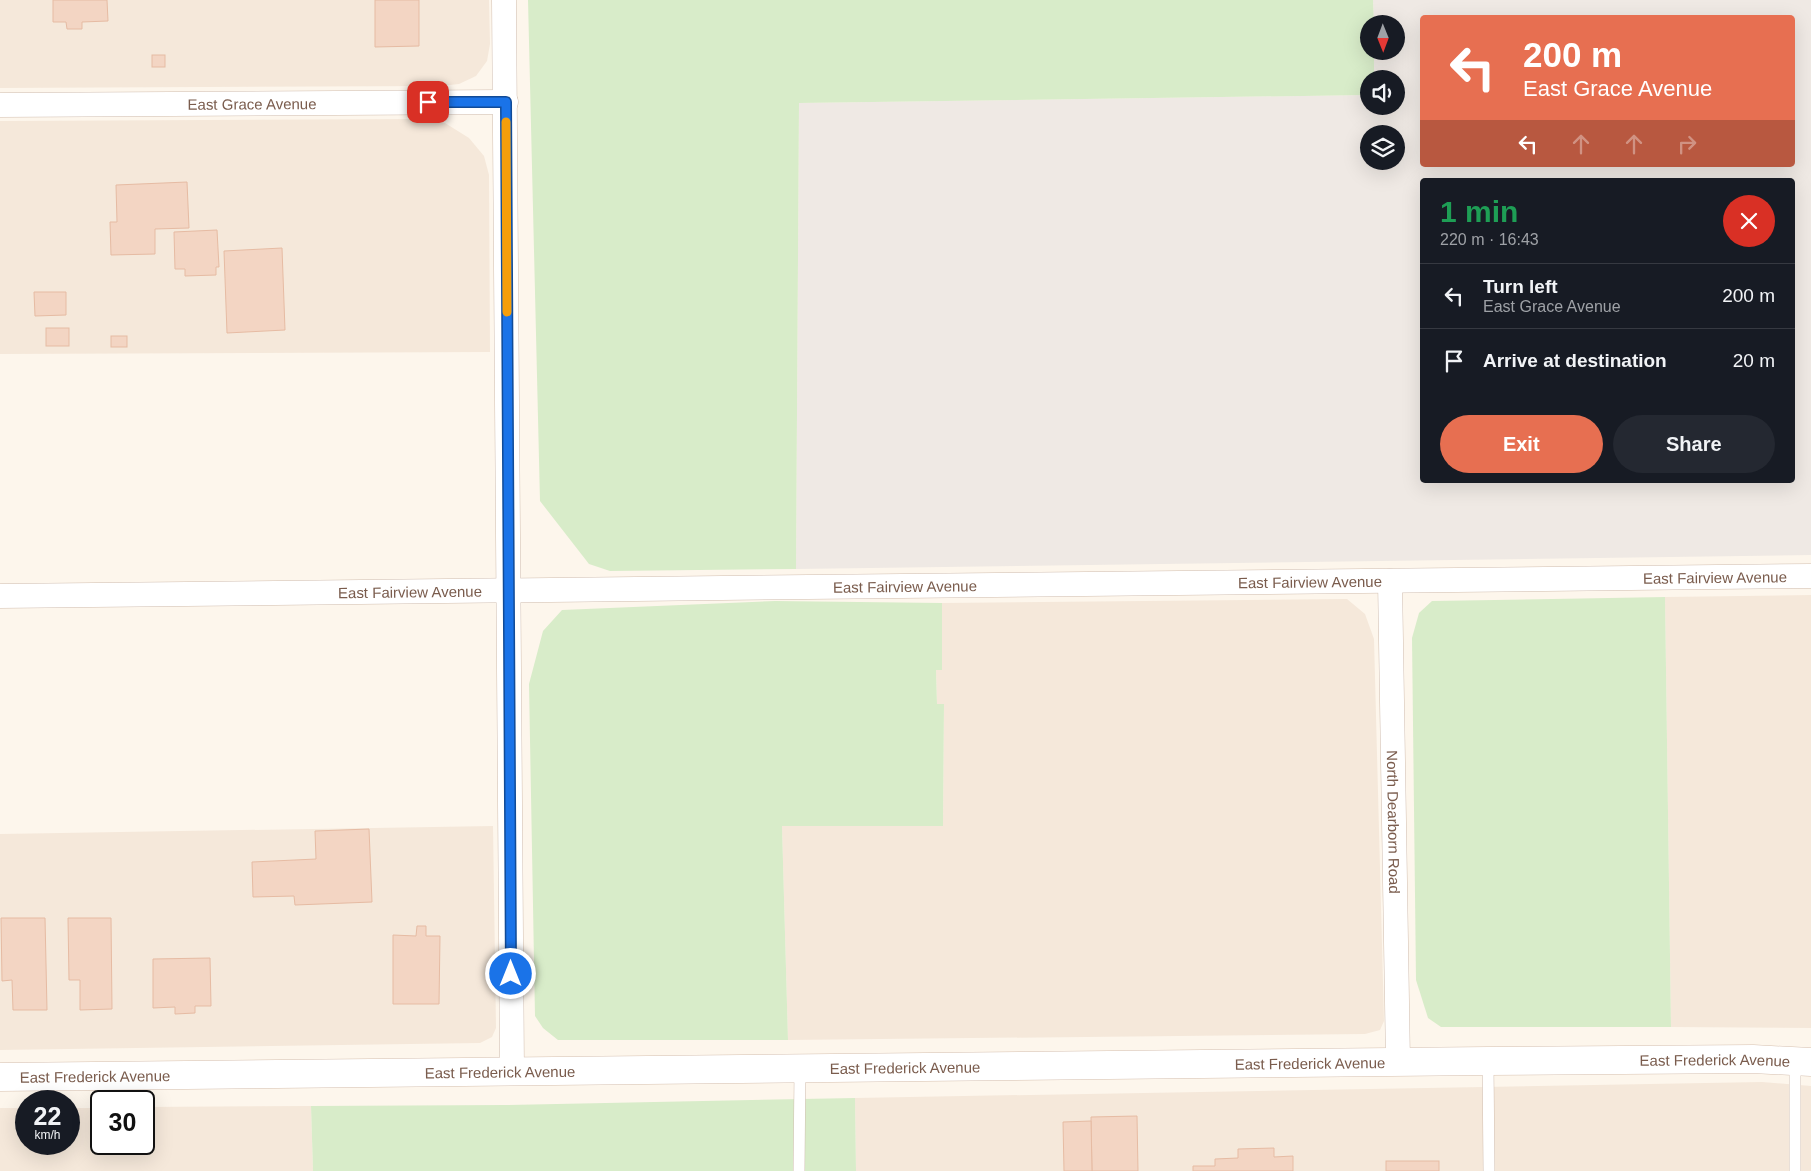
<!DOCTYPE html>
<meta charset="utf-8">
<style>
:root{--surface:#171b24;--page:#242831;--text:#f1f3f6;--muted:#9ea1a6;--line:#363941;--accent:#e76f51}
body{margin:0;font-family:Helvetica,sans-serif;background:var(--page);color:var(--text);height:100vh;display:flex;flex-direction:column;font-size:19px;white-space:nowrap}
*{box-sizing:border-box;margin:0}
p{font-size:16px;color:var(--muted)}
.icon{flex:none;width:28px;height:28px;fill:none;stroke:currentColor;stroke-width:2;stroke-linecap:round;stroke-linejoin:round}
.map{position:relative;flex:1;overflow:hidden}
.drawer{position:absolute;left:1420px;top:178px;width:375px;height:305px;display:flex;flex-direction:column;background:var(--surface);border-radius:5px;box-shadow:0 5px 20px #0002}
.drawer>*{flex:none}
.banner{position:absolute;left:1420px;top:15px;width:375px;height:152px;border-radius:5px;box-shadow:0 5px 20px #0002;background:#e76f51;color:#fff;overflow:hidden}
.needle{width:32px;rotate:179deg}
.buttons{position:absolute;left:1360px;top:15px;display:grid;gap:10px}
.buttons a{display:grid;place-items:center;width:45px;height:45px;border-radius:50%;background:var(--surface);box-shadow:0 5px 20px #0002;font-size:25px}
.speed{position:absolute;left:15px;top:1090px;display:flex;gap:10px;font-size:25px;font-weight:700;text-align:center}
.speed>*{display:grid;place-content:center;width:65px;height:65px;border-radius:50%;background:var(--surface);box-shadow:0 5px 20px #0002;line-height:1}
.speed small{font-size:12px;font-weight:400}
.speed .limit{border:2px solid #111;border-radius:8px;background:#fff;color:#111}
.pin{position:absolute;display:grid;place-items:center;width:42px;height:42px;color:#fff;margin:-21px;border-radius:10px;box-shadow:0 2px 8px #0006}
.me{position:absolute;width:55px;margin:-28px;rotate:0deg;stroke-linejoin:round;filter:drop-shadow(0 0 4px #0008)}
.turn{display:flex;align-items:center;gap:18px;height:105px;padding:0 20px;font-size:22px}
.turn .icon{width:65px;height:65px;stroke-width:2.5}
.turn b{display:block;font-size:35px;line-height:42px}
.lanes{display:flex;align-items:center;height:48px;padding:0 20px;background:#0003;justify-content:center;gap:25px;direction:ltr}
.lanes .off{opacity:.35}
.round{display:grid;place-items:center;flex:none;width:52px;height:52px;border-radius:26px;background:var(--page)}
.summary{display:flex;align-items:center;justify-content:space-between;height:85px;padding:0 20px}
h1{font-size:30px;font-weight:800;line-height:38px;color:#1e9e55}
.cta{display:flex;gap:10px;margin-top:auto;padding:10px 20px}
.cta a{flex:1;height:58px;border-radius:30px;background:var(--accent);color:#fff;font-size:20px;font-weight:800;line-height:58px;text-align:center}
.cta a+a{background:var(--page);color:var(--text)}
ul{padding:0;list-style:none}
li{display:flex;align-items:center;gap:15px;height:65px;padding:0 20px;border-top:1px solid var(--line)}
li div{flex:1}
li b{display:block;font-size:19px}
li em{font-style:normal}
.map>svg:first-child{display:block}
.residential{fill:#f5e8da}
.industrial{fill:#efe9e4;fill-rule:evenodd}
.green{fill:#d8ecc9}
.building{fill:#f3d5c3;stroke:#e6bba3}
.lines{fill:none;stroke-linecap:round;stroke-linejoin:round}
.lane-casing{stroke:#d1beb0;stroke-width:12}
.street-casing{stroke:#d1beb0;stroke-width:25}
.secondary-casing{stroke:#d6c0b0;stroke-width:29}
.lane{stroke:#fff;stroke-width:11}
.street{stroke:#fff;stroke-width:24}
.secondary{stroke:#fff;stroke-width:28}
.route-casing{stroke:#114b97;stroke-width:12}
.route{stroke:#1a73e8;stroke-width:9}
.slow{stroke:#f59e0b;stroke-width:9}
.labels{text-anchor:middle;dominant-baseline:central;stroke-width:4;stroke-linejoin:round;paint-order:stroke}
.street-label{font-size:15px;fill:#7a5c4d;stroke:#fffaf3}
</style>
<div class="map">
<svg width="1811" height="1171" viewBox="0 0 1811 1171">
<rect width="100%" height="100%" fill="#fdf6ec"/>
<g class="residential">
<polygon points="0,0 489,0 490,44 487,61 476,76 459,84 440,86 0,88"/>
<polygon points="422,119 445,123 469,138 484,156 489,175 490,352 0,354 0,121"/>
<polygon points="1811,595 1811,1028 1671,1027 1665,597"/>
<polygon points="1347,599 1365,614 1374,639 1384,1021 1380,1030 1365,1034 788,1040 782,826 943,826 944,704 937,704 936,670 942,669 942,603"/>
<polygon points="493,826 496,1028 492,1037 480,1043 0,1050 0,834"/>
<polygon points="1762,1082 1811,1086 1811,1171 856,1171 855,1098"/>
<polygon points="311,1106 313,1171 0,1171 0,1108 26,1108 26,1144 69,1144 69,1108 101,1108 101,1144 144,1144 144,1107"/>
</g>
<path class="industrial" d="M1373,0H1811V555L796,569L799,103L1369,95V106H1396V79H1374V51H1396V24H1374ZM1422,18H1792V165H1422ZM1369,134H1396V161H1369ZM1422,180H1792V480H1422Z"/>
<g class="green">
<polygon points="528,0 1373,0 1374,24 1369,24 1369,51 1374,51 1374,79 1369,79 1369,95 799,103 796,569 610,571 589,564 540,501"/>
<polygon points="1665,597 1671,1027 1441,1027 1428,1018 1416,980 1412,638 1419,613 1432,601"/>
<polygon points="775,601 942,603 942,670 936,670 937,704 944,704 943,826 782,826 788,1040 558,1040 543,1028 535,1016 529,684 543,631 562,610"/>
<polygon points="855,1098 856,1171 313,1171 311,1106 505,1105"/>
</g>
<g class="building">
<polygon points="53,0 107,0 108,21 82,22 82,29 67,29 66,22 53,22"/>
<polygon points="375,0 419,0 419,46 375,47"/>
<rect x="152" y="55" width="13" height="12"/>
<polygon points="187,182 189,228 155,229 155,254 111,255 110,222 117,222 116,185"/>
<polygon points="217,230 219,267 216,267 216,275 185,276 185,269 175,269 174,232"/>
<polygon points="282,248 285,330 227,333 224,251"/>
<polygon points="34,292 66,292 66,315 35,316"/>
<rect x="46" y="328" width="23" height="18"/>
<rect x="111" y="336" width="16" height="11"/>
<polygon points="369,829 372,902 295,905 294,896 253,897 252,862 316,859 315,831"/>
<polygon points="1,918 45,918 47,1010 13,1010 12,980 2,981"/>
<polygon points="68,918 111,918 112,1009 80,1010 80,980 69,980"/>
<polygon points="417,926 426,926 426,936 440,936 439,1004 393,1004 393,935 416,936"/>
<polygon points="210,958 211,1006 195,1006 195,1013 175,1014 175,1007 153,1008 153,959"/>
<polygon points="1137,1116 1138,1171 1092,1171 1091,1117"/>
<polygon points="1091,1121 1092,1171 1064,1171 1063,1122"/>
<polygon points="1274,1148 1274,1157 1293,1156 1293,1171 1193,1171 1193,1166 1215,1166 1215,1159 1238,1158 1238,1149"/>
<rect x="1386" y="1161" width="53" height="10"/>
</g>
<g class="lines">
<g class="lane-casing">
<g id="lane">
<polyline points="1488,1061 1489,1171"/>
<polyline points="1795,1061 1795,1171"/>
<polyline points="799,1171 800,1068"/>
</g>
</g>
<g class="street-casing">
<g id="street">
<polyline points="504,0 512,1071"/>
<path id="s1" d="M0,105L506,102"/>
<path id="s2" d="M1390,581L1398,1062"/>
<path id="s3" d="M0,596L1811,576"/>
</g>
</g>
<g class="secondary-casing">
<g id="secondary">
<path id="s4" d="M0,1077L1488,1061L1753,1059L1811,1062"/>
</g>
</g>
<use href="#lane" class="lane"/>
<use href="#street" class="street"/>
<use href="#secondary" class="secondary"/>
</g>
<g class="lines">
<g class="route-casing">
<polyline id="route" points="428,102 506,102 511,974"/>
</g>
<use href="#route" class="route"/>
<polyline class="slow" points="506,122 507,312"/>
</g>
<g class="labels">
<g class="street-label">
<text stroke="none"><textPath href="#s1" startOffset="252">East Grace Avenue</textPath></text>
<text stroke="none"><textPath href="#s3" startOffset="1715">East Fairview Avenue</textPath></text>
<text stroke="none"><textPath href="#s3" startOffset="1310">East Fairview Avenue</textPath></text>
<text stroke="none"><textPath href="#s3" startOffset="905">East Fairview Avenue</textPath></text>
<text stroke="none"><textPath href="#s3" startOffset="410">East Fairview Avenue</textPath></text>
<text stroke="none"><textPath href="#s2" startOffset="241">North Dearborn Road</textPath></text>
<text stroke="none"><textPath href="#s4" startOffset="1715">East Frederick Avenue</textPath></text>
<text stroke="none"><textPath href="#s4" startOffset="1310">East Frederick Avenue</textPath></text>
<text stroke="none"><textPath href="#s4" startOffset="905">East Frederick Avenue</textPath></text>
<text stroke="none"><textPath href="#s4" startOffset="500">East Frederick Avenue</textPath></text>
<text stroke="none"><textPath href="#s4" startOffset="95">East Frederick Avenue</textPath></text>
</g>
</g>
</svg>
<div class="buttons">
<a><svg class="needle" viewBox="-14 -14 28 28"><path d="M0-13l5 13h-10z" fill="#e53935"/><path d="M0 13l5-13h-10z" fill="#9ea1a6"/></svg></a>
<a><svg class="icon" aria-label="sound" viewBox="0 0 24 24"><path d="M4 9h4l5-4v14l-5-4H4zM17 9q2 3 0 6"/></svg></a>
<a><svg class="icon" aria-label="layers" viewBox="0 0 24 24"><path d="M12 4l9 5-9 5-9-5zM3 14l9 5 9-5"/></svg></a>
</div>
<div class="speed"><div>22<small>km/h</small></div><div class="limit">30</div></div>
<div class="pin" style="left:428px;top:102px;background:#d93025"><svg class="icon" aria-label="arrive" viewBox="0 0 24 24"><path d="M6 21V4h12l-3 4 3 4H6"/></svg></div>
<svg class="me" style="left:511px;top:974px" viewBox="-20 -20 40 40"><circle r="17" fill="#1a73e8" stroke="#fff" stroke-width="3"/><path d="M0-11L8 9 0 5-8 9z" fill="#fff"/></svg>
<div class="banner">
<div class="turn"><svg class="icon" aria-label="left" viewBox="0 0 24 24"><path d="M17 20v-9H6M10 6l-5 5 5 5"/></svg><div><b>200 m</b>East Grace Avenue</div></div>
<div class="lanes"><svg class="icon" aria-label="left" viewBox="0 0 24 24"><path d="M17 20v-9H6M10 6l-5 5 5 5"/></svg><svg class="icon off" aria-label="ahead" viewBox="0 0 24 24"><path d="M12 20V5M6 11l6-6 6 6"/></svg><svg class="icon off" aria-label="ahead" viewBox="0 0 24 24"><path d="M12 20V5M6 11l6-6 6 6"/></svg><svg class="icon off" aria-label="right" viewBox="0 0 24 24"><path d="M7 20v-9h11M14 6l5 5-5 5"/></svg></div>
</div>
<section class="drawer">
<div class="summary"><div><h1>1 min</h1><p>220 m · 16:43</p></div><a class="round" style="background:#d93025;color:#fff"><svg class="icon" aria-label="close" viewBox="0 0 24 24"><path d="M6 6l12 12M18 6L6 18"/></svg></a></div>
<ul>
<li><svg class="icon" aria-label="left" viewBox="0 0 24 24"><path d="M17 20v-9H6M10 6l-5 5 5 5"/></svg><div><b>Turn left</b><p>East Grace Avenue</p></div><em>200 m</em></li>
<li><svg class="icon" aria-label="arrive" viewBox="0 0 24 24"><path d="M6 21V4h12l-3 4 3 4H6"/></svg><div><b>Arrive at destination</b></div><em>20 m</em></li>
</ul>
<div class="cta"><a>Exit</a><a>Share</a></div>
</section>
</div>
